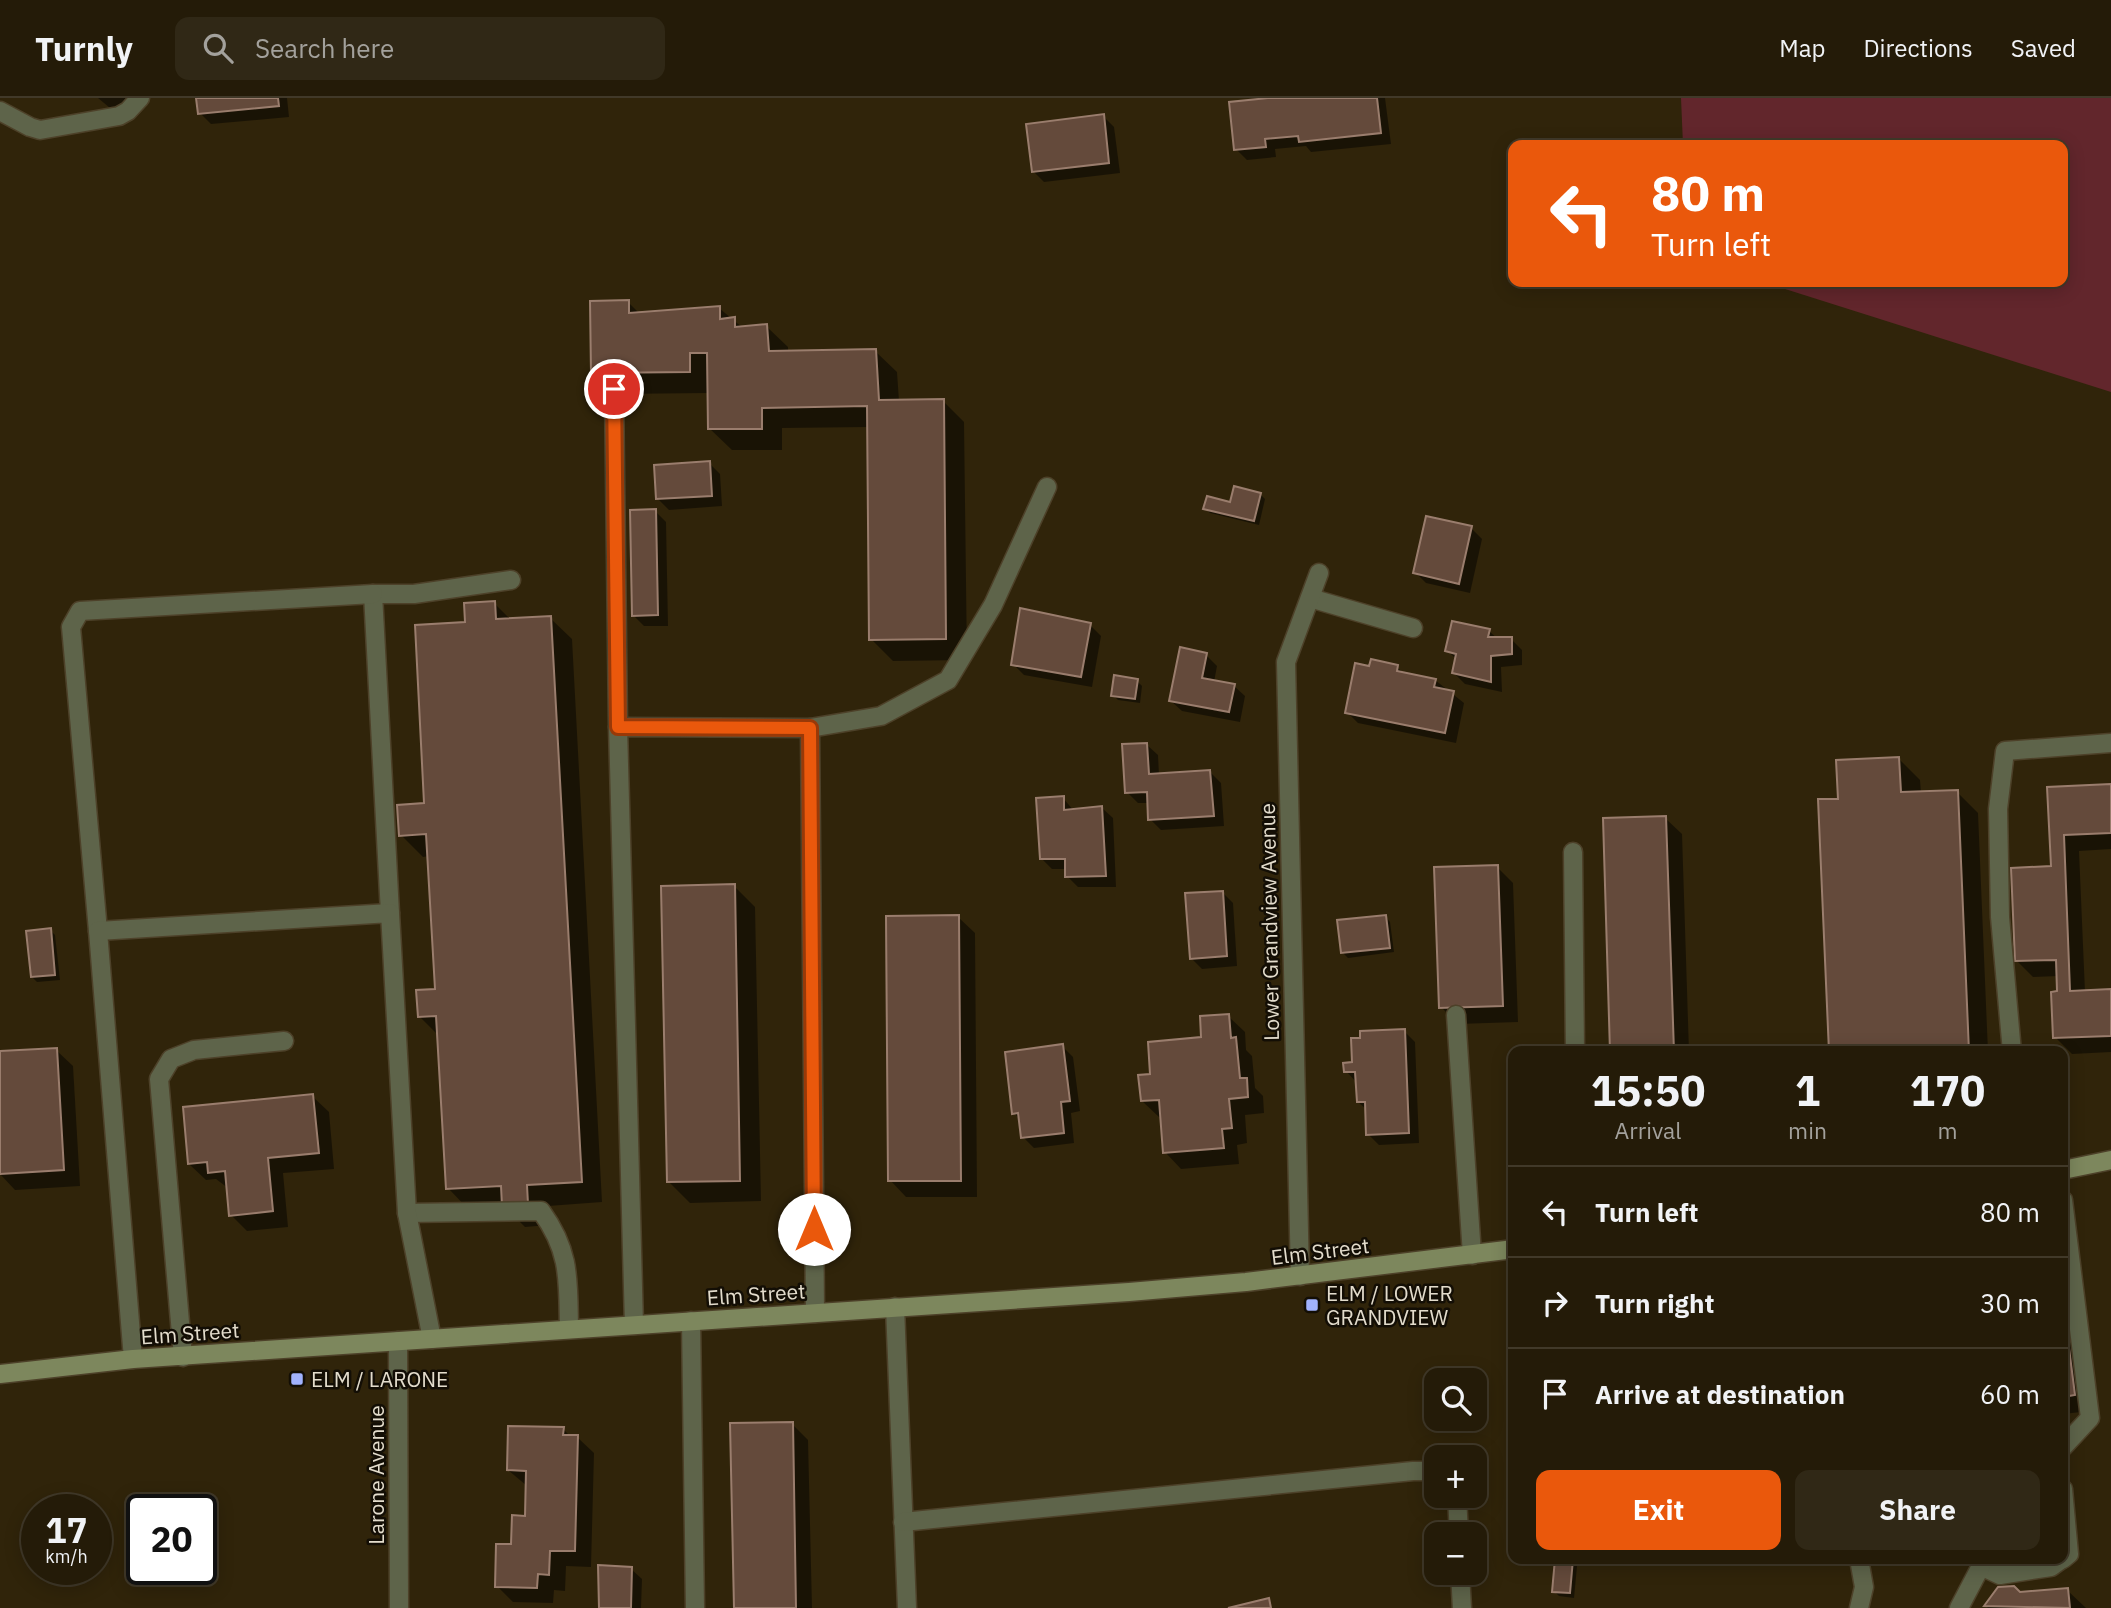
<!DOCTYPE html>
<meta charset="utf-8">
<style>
:root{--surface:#241b08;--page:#302816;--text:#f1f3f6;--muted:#a3a19c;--line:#413929;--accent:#ea580c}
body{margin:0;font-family:"IBM Plex Sans",sans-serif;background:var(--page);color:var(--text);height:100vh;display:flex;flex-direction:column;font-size:26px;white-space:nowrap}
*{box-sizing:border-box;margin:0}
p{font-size:23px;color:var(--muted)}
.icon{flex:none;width:38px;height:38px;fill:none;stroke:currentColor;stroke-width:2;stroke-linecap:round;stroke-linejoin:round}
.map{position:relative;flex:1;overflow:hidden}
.panel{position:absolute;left:1508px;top:948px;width:560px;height:518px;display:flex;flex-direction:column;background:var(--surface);border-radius:14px;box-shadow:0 4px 18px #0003,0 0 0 2px var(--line)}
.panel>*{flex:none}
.top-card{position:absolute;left:1508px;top:42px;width:560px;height:147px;border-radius:14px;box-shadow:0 4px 18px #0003,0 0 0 2px var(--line);background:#ea580c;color:#fff;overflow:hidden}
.tools{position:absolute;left:1424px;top:1270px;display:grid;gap:14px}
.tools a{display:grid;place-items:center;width:63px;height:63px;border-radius:14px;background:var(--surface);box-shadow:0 4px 18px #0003,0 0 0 2px var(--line);font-size:35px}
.speed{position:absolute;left:21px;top:1396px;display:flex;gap:14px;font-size:35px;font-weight:700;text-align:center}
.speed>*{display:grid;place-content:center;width:91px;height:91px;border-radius:50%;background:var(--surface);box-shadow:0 4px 18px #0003,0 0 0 2px var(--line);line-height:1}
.speed small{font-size:18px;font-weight:400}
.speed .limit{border:4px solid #111;border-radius:10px;background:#fff;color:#111}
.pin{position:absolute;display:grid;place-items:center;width:60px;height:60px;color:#fff;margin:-30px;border:4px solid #fff;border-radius:50%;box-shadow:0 2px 7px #0007}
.me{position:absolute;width:77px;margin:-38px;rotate:0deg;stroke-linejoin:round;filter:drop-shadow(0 0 5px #0008)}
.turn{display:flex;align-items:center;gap:24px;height:147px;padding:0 28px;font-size:32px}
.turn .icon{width:91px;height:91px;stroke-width:2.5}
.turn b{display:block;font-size:49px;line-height:60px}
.eta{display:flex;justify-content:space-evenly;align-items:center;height:119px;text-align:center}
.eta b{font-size:42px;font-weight:700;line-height:49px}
.cta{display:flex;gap:14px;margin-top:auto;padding:14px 28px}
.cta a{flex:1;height:80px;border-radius:14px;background:var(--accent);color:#fff;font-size:28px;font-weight:700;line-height:80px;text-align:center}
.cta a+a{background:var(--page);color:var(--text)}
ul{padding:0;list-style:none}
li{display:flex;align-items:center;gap:21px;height:91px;padding:0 28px;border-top:2px solid var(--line)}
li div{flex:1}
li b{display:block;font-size:26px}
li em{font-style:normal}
header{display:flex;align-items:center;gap:42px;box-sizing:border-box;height:98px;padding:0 35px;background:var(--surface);border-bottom:2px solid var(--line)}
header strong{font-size:33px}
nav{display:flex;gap:38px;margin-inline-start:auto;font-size:24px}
.search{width:490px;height:63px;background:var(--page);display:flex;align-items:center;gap:18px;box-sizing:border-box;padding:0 24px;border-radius:14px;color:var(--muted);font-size:26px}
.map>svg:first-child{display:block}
.green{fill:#62262c}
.shadow{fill:#0007}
.building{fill:#644a3b;stroke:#9a7d6d;stroke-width:2}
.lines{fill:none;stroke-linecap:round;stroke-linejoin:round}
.service-casing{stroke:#4d4129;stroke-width:21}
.minor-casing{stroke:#4d4129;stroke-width:21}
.secondary-casing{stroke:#4d4129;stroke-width:21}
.service{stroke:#5e644a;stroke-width:18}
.minor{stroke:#5e644a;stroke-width:18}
.secondary{stroke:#7d875d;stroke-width:18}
.route-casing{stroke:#983908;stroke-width:18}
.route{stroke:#ea580c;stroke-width:12}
.poi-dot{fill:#a1b2fd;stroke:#130e05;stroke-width:2.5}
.labels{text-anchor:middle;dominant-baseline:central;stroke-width:5;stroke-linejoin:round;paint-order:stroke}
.street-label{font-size:21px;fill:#e3dccc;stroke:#130e05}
.poi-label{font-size:21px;fill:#e3dccc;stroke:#130e05;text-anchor:start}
</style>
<header>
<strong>Turnly</strong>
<div class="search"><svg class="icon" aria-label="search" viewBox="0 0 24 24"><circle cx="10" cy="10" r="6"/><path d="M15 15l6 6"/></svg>Search here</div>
<nav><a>Map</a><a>Directions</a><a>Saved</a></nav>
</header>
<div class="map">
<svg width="2111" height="1510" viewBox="0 0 2111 1510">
<rect width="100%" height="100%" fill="#30240a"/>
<polygon class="green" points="1681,0 2111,0 2111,294 1763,184 2063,184 2063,47 1683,47"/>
<g class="shadow">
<polygon points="98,0 129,0 116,15"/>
<polygon points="198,0 287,0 289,19 211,26 200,15"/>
<polygon points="1285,0 1385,0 1391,46 1311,54 1306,48 1275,51 1276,59 1247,62 1236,51"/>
<polygon points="1103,18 1114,29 1120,75 1044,84 1034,74"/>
<polygon points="628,204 640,216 719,210 743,230 766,228 788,249 788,254 875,253 897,274 899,303 943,303 964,324 967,562 893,563 871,541 869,329 782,330 782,352 732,352 710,331 710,295 614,296 592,275"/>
<polygon points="709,365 720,376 722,408 669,412 658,401"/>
<polygon points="1260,396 1265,401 1259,427 1210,415 1205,410 1231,406"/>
<polygon points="655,413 666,424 668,528 644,528 633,517"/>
<polygon points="1471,430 1482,441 1470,495 1426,485 1415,474"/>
<polygon points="494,505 511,522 550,520 572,541 602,1104 548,1108 549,1127 525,1129 506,1110 469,1112 448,1090 439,938 419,918 437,892 429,758 423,759 401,737 426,707 467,526"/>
<polygon points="1090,527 1101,538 1092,589 1024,577 1013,566"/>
<polygon points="1489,533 1498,541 1511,541 1522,552 1522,567 1501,569 1502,594 1465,586 1454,575 1457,562 1447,552"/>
<polygon points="1206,557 1217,568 1214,584 1234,588 1245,598 1240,624 1182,613 1171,603"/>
<polygon points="1397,569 1405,577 1435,582 1464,605 1456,645 1358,625 1347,614 1370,570"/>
<polygon points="1137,583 1142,588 1140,605 1118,602 1113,597"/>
<polygon points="1147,647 1158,657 1159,677 1210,674 1221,685 1224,728 1161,732 1150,721 1149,705 1138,705 1127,694"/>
<polygon points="1899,661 1920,682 1921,695 1957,694 1978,715 1988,954 1831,954 1840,702"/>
<polygon points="2111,688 2111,751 2079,753 2085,894 2111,893 2111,954 2072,956 2055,939 2059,878 2033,879 2017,863 2053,770 2049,690"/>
<polygon points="1063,700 1074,713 1102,710 1113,720 1116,789 1078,789 1067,778 1067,771 1052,771 1041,760"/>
<polygon points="1665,720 1682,736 1689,954 1612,954"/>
<polygon points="1497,769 1513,785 1518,924 1458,926 1441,909"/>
<polygon points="734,788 755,809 761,1103 690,1105 669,1084"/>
<polygon points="1222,794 1233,805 1237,868 1202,871 1191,860"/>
<polygon points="1385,818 1390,824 1394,854 1348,860 1343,855"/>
<polygon points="958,819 975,835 977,1099 906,1099 890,1082"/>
<polygon points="50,832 55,837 60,882 37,884 32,879"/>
<polygon points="1228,918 1245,934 1246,952 1252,958 1255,990 1263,998 1264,1015 1245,1017 1247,1045 1237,1047 1239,1066 1181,1071 1165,1054 1162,1019 1159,1019 1142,1003 1152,977 1203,941"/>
<polygon points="1404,933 1415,944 1419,1045 1379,1047 1368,1036 1367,1012 1358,1004 1357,985 1346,973"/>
<polygon points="1062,948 1073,959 1080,1013 1071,1015 1074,1045 1034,1050 1023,1039 1021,1022 1014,1015"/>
<polygon points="56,952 73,968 80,1088 15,1092 0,1076 0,955"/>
<polygon points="312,998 329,1014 334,1071 283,1075 288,1129 247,1133 231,1117 228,1090 216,1081 206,1082 189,1066"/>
<polygon points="2063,1193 2077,1207 2090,1313 2063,1316"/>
<polygon points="792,1326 808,1342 812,1510 736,1510"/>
<polygon points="563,1331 571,1339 577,1339 594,1355 591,1469 566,1468 565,1493 554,1492 553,1505 513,1504 497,1488 527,1419 527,1388 508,1372"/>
<polygon points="1572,1463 1577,1468 1574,1500 1559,1498 1554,1493"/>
<polygon points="631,1471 642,1481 641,1510 600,1510"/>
<polygon points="1999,1491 2019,1496 2067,1492 2086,1510 1988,1510 1986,1508"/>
</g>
<g class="building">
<polygon points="196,0 278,0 279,8 198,16"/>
<polygon points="1268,0 1377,0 1381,35 1299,44 1298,38 1265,41 1266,49 1234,52 1229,4"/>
<polygon points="1104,16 1109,65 1032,74 1026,26"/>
<polygon points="629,202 629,215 720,208 720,221 735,219 735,229 767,226 769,253 876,251 879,302 944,301 946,541 869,542 867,308 762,310 762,331 708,331 707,255 690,255 690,274 591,275 590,203"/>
<polygon points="710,363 712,398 656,401 654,367"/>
<polygon points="1234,388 1261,395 1254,423 1203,411 1207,398 1230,404"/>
<polygon points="656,411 658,517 632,518 630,412"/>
<polygon points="1426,418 1472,428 1459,486 1413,475"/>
<polygon points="495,503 496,521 551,518 582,1084 527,1087 528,1106 502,1108 501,1088 446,1091 436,918 418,919 416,892 435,891 426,736 399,738 397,707 424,705 415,527 465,524 464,505"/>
<polygon points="1020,510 1091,525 1081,579 1011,567"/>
<polygon points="1452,523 1490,531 1488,539 1512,539 1512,556 1491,558 1491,584 1452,575 1456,556 1445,553"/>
<polygon points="1180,549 1207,555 1202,580 1235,586 1229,614 1169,603"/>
<polygon points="1371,561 1398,567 1397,573 1436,581 1434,589 1454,593 1445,635 1345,615 1355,565 1369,568"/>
<polygon points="1114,577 1138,581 1135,601 1111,598"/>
<polygon points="1147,645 1149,676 1210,672 1214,718 1148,722 1147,694 1125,695 1122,646"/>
<polygon points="1899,659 1901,694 1958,692 1969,954 1829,954 1818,701 1838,701 1836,662"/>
<polygon points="2111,686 2111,735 2064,737 2070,893 2111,891 2111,938 2053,940 2051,894 2057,893 2056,862 2015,863 2011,770 2051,768 2047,689"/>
<polygon points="1064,698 1064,712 1102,708 1106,778 1065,779 1065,761 1040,761 1036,700"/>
<polygon points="1666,718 1674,954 1610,954 1603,720"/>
<polygon points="1498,767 1503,908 1439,910 1434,769"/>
<polygon points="735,786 740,1083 667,1084 661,788"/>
<polygon points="1223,793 1227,858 1190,861 1185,795"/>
<polygon points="959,817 961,1083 888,1083 886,818"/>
<polygon points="1386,817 1390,850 1341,855 1337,822"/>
<polygon points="51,830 55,877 31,879 26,833"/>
<polygon points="1229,916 1231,940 1236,939 1240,980 1247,980 1248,999 1229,1001 1232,1030 1222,1031 1224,1050 1163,1055 1159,1002 1141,1003 1138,977 1150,976 1148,944 1201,939 1200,918"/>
<polygon points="1405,931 1409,1035 1366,1037 1365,1004 1357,1004 1355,974 1344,974 1343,965 1352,964 1351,940 1360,940 1360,933"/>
<polygon points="1063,946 1070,1003 1061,1004 1064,1035 1021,1040 1018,1015 1012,1016 1005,954"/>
<polygon points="57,950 64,1072 0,1076 0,953"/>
<polygon points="313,996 319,1055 268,1060 273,1113 229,1118 225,1073 208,1075 207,1064 188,1066 183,1009"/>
<polygon points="2063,1203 2075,1297 2063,1299"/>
<polygon points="793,1324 796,1510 734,1510 730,1325"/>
<polygon points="508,1328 564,1329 563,1337 578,1337 575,1453 550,1453 549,1477 538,1476 537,1490 495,1489 496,1446 511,1446 512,1417 525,1418 526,1373 507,1372"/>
<polygon points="1555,1461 1573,1461 1570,1495 1552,1494"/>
<polygon points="598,1467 632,1469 631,1510 599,1510"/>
<polygon points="2014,1488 2020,1494 2068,1490 2070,1510 1984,1508 1998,1489"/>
<polygon points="1269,1500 1271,1510 1228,1510"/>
</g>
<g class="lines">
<g class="service-casing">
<g id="service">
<polyline points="0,13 30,29 40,32 119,18 128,13 140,0"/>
<polyline points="614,291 618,629"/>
<polyline points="1310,500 1413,530"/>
<polyline points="810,630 881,618 948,582 993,507 1047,389"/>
<polyline points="1573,754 1575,954"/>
<polyline points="390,815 373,496 414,496 511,482"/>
<polyline points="98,833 71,529 80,513 373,496"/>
<polyline points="1456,917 1472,1157"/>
<polyline points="2012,954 2000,819 1998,711 2005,653 2111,645"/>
<polyline points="2063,1102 2090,1320 2063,1349"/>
<path d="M407,1115L541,1113C571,1154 568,1183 569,1231"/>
<polyline points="895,1209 907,1510"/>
<polyline points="691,1223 695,1510"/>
<polyline points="634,1227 618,629 810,630 815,1215"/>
<polyline points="183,1259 159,981 171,961 194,952 284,943"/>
<polyline points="133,1261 98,833 390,815 407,1115 432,1241"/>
<polyline points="2063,1391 2069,1456 2063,1461"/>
<polyline points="1457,1398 1459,1437"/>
<polyline points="903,1424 1413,1373 1437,1373"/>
<polyline points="1859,1461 1864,1489 1859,1510"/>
<polyline points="1981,1468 2000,1477 2051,1469 2062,1461"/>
<polyline points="1460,1475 1462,1510"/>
<polyline points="1959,1510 1981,1468 1980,1461"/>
</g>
</g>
<g class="minor-casing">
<g id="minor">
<polyline points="1300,1178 1286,564 1319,475"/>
<polyline points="398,1243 399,1510"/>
</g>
</g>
<g class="secondary-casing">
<g id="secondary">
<polyline points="2063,1072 2111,1062"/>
<polyline points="0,1276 133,1261 1129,1194 1246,1184 1514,1151"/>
</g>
</g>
<use href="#service" class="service"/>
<use href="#minor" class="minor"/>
<use href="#secondary" class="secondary"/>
</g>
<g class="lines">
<g class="route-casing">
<polyline id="route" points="614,291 618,629 810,630 814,1131"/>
</g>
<use href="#route" class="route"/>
</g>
<g class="poi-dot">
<rect x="1305" y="1200" width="14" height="14" rx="3.5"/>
<rect x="290" y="1274" width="14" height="14" rx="3.5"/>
</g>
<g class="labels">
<g class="street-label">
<text transform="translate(1269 824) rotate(-91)">Lower Grandview Avenue</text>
<text transform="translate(1320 1153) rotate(-7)">Elm Street</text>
<text transform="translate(756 1196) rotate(-4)">Elm Street</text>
<text transform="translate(190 1235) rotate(-4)">Elm Street</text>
<text transform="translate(376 1377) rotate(-90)">Larone Avenue</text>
</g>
<g class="poi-label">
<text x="1326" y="1195">ELM / LOWER<tspan x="1326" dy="24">GRANDVIEW</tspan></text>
<text x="311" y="1281">ELM / LARONE</text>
</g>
</g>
</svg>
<div class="tools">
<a><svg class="icon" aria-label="search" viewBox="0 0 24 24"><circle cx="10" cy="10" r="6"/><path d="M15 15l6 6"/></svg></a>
<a>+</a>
<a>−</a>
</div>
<div class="speed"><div>17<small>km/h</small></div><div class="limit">20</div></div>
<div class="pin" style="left:614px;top:291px;background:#d93025"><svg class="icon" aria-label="arrive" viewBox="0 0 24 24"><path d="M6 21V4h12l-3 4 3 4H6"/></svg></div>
<svg class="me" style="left:814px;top:1131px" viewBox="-20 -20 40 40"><circle r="19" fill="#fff"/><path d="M0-13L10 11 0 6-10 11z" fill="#ea580c"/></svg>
<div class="top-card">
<div class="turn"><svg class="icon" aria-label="left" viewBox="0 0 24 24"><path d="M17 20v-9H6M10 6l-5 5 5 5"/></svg><div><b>80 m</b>Turn left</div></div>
</div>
<section class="panel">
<div class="eta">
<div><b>15:50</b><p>Arrival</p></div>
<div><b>1</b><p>min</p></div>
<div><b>170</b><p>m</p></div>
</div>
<ul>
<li><svg class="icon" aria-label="left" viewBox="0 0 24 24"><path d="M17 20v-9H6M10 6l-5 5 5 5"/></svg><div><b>Turn left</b></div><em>80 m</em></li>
<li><svg class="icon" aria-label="right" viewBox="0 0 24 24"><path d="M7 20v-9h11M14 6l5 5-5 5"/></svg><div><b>Turn right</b></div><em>30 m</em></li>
<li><svg class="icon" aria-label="arrive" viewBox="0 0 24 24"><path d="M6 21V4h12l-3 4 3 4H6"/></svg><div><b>Arrive at destination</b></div><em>60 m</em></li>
</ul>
<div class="cta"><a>Exit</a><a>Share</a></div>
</section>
</div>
